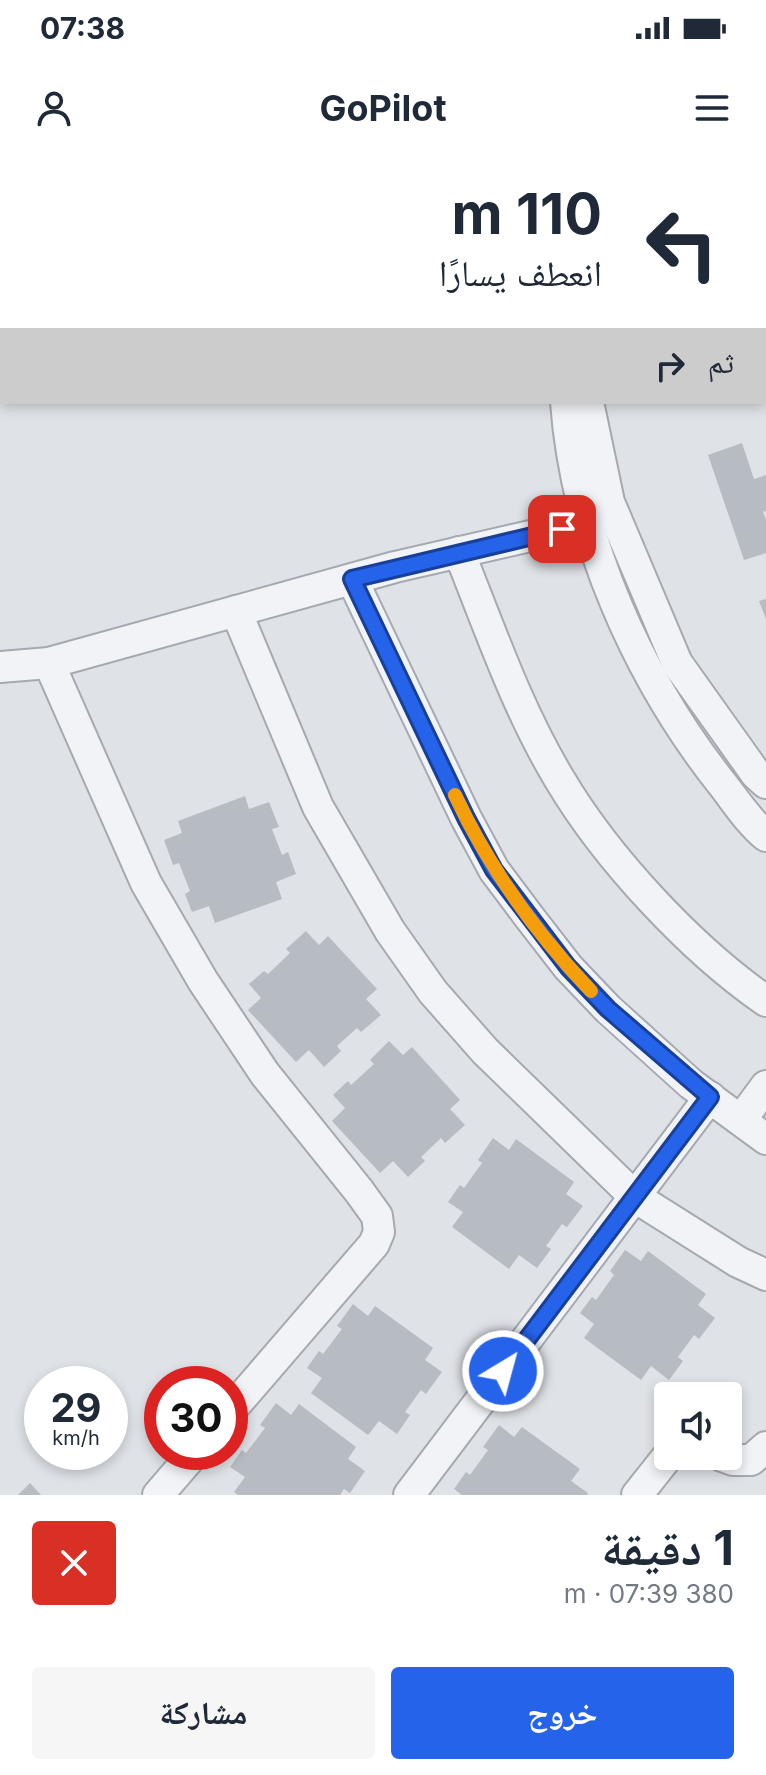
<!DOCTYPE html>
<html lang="ar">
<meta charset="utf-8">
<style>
:root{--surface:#fff;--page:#f6f6f7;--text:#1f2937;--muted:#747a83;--accent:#2563eb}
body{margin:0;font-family:Inter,"Noto Naskh Arabic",sans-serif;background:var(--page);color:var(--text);direction:rtl;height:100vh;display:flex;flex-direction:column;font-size:30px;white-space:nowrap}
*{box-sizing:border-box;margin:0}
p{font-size:26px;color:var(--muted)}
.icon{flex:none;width:44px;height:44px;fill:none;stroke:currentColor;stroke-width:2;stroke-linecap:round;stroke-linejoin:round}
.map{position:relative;height:1335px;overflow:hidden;direction:ltr}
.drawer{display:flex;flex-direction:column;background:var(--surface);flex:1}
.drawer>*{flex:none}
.guide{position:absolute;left:0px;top:0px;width:766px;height:244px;box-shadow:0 4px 12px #0003;direction:rtl;background:#fff;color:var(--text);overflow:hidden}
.tools{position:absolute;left:654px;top:1222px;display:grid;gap:16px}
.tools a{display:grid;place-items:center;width:88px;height:88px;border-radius:8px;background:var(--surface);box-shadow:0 4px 12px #0003;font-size:40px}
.speed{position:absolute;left:24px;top:1206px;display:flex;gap:16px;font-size:40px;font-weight:700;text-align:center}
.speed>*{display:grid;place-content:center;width:104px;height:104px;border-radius:50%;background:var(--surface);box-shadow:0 4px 12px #0003;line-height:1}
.speed small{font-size:20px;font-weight:400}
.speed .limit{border:12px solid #d22;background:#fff;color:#111}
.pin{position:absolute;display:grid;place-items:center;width:68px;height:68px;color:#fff;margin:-34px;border-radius:16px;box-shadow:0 4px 12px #0006}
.me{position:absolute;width:88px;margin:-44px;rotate:37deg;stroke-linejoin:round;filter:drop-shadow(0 0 6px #0008)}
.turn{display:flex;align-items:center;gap:28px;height:168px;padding:0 32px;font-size:36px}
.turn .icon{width:104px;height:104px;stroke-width:2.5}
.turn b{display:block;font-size:56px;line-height:68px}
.then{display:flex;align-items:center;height:76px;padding:0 32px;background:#0003;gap:16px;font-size:30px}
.round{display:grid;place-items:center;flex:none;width:84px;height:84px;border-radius:8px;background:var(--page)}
.headline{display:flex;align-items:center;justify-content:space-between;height:136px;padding:0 32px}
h1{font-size:48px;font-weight:700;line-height:60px}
.action{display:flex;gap:16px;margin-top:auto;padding:16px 32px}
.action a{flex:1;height:92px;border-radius:8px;background:var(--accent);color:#fff;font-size:32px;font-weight:700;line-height:92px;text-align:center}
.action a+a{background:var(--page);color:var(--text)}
.status{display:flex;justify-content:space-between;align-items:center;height:56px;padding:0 40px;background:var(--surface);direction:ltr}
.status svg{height:22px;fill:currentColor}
header{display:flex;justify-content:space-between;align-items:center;height:104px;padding:0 32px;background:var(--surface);font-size:36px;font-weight:700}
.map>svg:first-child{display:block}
.building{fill:#b7bcc3}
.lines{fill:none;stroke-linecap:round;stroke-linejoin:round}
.minor-casing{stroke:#a5a9b0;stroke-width:34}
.minor{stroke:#f2f3f6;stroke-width:30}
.route-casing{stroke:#184099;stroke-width:20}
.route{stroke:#2563eb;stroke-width:14}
.slow{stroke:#f59e0b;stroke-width:14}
</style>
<div class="status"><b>07:38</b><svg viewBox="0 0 49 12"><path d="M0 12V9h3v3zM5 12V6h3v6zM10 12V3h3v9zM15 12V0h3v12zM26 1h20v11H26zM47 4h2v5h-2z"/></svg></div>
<header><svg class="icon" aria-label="menu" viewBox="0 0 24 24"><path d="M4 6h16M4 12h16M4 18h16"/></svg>GoPilot<svg class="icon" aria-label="person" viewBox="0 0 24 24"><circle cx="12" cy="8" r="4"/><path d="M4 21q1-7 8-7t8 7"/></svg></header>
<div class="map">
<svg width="766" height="1335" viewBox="0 0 766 1335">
<rect width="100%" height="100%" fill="#dfe2e7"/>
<g class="building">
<polygon points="742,283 754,319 766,315 766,351 763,352 766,360 766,393 744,400 708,295"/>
<polygon points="766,439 766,459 759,441"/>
<polygon points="245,636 249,649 269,642 279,667 272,669 282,695 288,692 296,714 276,722 282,739 215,763 209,746 192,752 185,734 190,731 179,703 173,705 164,680 182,673 178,661"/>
<polygon points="306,771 319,785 328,776 377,829 366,839 381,855 361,872 357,868 337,886 341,891 324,907 309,890 296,902 248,850 261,838 249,824 264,811 268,814 290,793 286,789"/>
<polygon points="389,881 403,895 412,887 460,940 450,949 465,965 445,983 441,978 421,997 425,1001 408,1017 393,1001 380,1013 332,961 345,948 333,935 348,921 351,925 374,904 370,900"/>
<polygon points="493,978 509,990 516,979 574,1022 566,1034 583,1046 567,1067 562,1064 546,1086 551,1089 537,1108 519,1095 509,1109 452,1067 463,1052 448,1042 460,1025 464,1028 482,1003 478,1000"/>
<polygon points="625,1090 641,1101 648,1091 706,1134 698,1145 715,1158 699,1179 694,1175 678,1197 683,1201 669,1220 651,1206 641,1220 584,1178 594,1164 580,1153 592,1137 596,1140 614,1115 610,1111"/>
<polygon points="353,1144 368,1156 375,1146 433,1188 425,1200 442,1212 426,1234 421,1230 405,1252 410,1255 397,1274 379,1261 368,1275 311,1233 322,1218 307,1208 319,1191 323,1194 342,1169 337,1166"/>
<polygon points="276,1243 291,1255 299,1244 356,1287 348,1299 365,1311 350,1333 344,1329 340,1335 238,1335 234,1332 245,1317 230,1307 242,1290 246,1293 265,1268 260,1265"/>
<polygon points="499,1265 514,1277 522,1267 580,1309 571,1321 588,1333 587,1335 462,1335 454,1329 466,1312 470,1315 488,1290 483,1287"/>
<polygon points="30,1323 41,1335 18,1335"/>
</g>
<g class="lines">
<g class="minor-casing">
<g id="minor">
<polyline points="579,2 579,0"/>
<polyline points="609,2 610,0"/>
<path d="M566,242C576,379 638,518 723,625C737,643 749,662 766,676"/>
<polyline points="588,242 609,342 677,503 756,614 766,623"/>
<path d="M459,392C490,469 517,549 560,620C607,699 691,789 766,841"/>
<polyline points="352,419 466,658 494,710 530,758 568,807 608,849 691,924 766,979"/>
<polyline points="236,451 318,647 390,771 433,832 485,891 635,1037 738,1102 766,1115"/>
<polyline points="49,503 146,723 203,821 265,914 359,1031 377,1056 379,1072 374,1084 230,1251"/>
<polyline points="0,507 49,503 395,407 587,363"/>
<polyline points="741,960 766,926"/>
<polyline points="722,1296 733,1300 751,1300 766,1287"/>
<polyline points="158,1335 195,1292"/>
<polyline points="409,1335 710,937"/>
<polyline points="637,1335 668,1296"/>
</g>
</g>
<use href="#minor" class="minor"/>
</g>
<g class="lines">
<g class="route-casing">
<polyline id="route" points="503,1211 710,937 608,849 568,807 494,710 466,658 352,419 562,369"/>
</g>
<use href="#route" class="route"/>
<path class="slow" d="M455,635C489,708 536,773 591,831"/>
</g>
</svg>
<div class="tools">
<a><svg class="icon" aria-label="sound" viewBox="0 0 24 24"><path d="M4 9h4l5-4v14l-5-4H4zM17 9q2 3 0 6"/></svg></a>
</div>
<div class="speed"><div>29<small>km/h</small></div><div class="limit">30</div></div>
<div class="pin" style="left:562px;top:369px;background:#d93025"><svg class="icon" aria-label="arrive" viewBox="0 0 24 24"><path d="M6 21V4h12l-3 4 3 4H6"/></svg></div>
<svg class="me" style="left:503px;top:1211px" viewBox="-20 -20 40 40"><circle r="17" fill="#2563eb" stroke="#fff" stroke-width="3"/><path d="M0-11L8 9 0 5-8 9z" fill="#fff"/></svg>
<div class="guide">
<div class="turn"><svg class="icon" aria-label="left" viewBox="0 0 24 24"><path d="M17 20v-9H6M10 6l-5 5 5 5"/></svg><div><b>110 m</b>انعطف يسارًا</div></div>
<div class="then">ثم<svg class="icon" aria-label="right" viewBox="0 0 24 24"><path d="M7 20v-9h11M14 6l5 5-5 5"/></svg></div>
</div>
</div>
<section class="drawer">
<div class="headline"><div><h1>1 دقيقة</h1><p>380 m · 07:39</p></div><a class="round" style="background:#d93025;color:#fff"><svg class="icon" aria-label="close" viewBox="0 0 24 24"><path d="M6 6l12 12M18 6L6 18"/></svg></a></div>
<div class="action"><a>خروج</a><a>مشاركة</a></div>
</section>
